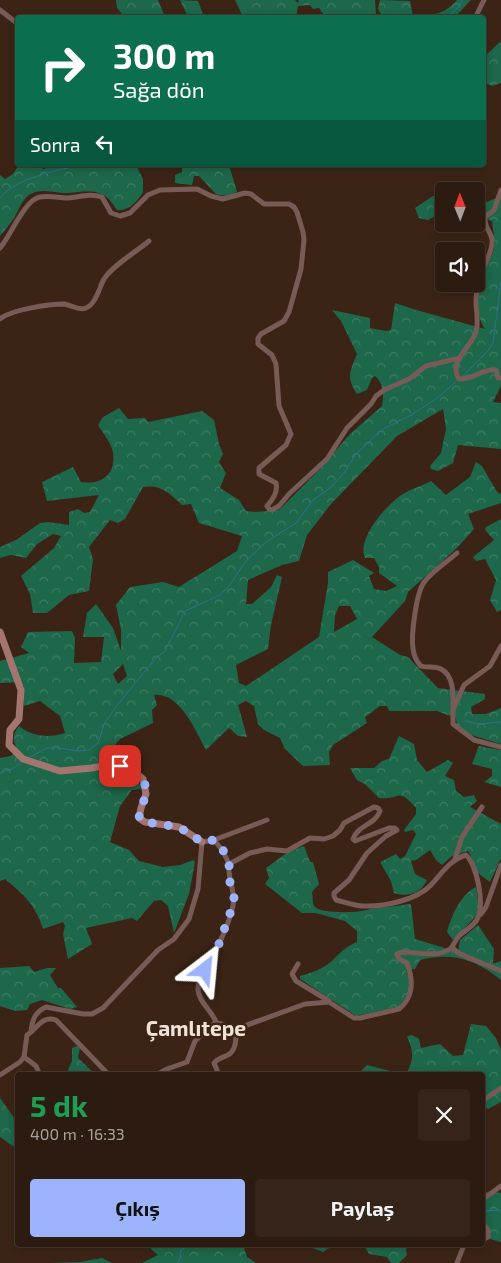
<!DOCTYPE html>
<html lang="tr">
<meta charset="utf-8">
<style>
:root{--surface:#2c1b10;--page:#342419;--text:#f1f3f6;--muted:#a6a19f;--line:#483930;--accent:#9db4fd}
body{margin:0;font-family:"Exo 2",sans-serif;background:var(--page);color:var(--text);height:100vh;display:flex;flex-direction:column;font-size:19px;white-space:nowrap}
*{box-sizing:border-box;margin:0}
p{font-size:16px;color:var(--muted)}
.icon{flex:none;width:28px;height:28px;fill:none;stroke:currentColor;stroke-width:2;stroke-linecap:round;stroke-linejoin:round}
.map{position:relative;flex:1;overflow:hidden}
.panel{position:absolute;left:15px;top:1072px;width:470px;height:175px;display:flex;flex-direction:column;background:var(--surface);border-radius:5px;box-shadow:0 2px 8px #0003,0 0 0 1px var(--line)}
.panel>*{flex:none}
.guide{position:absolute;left:15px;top:15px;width:471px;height:152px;border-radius:5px;box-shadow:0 2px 8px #0003,0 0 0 1px var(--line);background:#0b6e4f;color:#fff;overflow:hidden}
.needle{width:32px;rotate:359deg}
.buttons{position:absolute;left:435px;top:182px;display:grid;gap:10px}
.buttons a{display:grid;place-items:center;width:50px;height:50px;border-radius:5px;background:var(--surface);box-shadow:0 2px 8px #0003,0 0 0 1px var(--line);font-size:25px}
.pin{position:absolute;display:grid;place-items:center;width:42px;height:42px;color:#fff;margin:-21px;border-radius:10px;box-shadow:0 2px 8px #0006}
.me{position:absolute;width:55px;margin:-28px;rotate:29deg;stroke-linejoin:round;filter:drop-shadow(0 0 4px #0008)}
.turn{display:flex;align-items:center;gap:18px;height:105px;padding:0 15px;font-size:22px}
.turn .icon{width:65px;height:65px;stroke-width:2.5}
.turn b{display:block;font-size:35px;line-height:42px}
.then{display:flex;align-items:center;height:48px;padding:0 15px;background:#0003;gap:10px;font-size:19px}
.round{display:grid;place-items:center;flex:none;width:52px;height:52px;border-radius:5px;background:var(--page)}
.summary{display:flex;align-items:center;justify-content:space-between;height:85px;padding:0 15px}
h1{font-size:30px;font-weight:700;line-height:38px;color:#1e9e55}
.action{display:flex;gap:10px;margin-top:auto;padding:10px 15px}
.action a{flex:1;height:58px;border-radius:5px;background:var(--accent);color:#111;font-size:20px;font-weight:700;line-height:58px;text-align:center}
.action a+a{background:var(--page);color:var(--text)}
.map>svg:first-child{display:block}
.forest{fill:url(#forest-crowns);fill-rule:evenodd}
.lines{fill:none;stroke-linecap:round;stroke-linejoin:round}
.stream{stroke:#2f6f93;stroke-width:1}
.street{stroke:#785b56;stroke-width:5}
.secondary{stroke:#a3756e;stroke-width:7}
.route{stroke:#9db4fd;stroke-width:9;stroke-dasharray:0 16.2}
.labels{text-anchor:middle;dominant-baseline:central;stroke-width:5;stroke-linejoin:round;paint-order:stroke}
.district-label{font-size:21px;font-weight:bold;fill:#f1e2d9;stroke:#3b2416}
</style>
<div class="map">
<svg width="501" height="1263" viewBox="0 0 501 1263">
<defs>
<pattern id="forest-crowns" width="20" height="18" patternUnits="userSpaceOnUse" patternTransform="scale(1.25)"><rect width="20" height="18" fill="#1d674a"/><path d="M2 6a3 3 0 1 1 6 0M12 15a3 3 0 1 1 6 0" fill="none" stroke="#3e7c64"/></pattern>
</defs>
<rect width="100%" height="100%" fill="#3b2416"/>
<g class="forest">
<polygon points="116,0 158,0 165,17 125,17 117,8"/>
<polygon points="180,0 198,1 204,17 188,17"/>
<polygon points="235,0 295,0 298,3 299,0 375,0 376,15 375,17 325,17 319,8 313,9 310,5 298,6 296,17 243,17"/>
<path d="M380,0L410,1L413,16C432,15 444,15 457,0H471L454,18L383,17L378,9Z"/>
<polygon points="501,41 501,83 492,86 484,82 484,57"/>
<path d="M19,165H38L43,169L63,165H136L143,179V192C137,202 129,211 117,210C112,203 109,197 101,194C89,188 75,194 63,193C51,192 40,188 29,195C21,201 19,210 14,218C10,224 5,230 0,236V175L5,179L13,174Z"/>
<polygon points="182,165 229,165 237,192 226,196 216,194 199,176 194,176 192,185 175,183 175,175 182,172"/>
<polygon points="444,195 444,211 428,220 419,218 415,208 433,196"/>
<path d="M501,196V386L493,402L501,403V449L458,445L453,463L438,471L431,469L430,466L441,453L446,429L443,409L397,436L331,504L307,535L299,561L282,565L248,580L246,604H252L271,587L277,575L282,577L271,625L268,649L236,665L239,683L246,686L319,637L328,583V572L353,560L374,573L369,576L374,589L386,591L397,586L379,573V567L374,558H365C356,539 387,504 403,494C411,489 422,486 431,481L446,495L470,477L476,462L482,466L497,492L501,494V503L468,514L474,529L457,548L408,592L405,601L372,637L400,655L408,657L438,688L485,694V699L471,707L472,714H486L501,708V744L471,735L457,725L456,718L437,711H389L387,706H380L365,717L367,723L333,745L329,752L330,765L303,766L285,749L280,738L264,730L258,724L254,706L246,701L238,705L247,737L238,736L229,728L206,750C196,732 180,692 154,695L157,705L152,710L153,723L120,739L109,752L138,780L141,789L132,790L120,806L110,842L129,850L139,861L163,867L180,865L193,860L195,862L189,894L174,933L168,906L161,900L154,901L137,921L132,918L86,928L92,944L68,959L63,934L65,926L63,922L43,929C36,905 23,894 5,879L0,881V758L10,756L19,751C12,743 12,734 19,726C33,737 48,738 65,733L60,716L40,701L24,706V687L21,682L0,683V661L29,653L21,647L28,632L72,631L75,638L74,663L101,662L104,637H83L87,613L96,604L113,628L121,651V630L116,605L130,587L163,582L179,587L237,551L242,536L199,523L191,504L182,505C169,493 161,484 143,487L125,519L118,523L110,520L89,547L93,559L89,591L69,595L47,613H33L30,594L21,576L54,548L61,536L53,534L37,544L26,558L11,555L0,558V547L16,540L40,523L48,522L69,525V512L78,509L84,513L90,512L99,495L47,501L42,482L73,467L81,482C101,485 116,475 113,453C112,444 103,433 98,425L103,417L119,408L128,419L145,418L148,422L202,411L214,420L219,444L223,454L219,462L226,473L220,488L239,500L246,511L256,512L279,510L320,469L350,434L382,406C384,395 384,384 375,376L372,378L367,390L357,394C346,378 350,371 357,354L341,321L332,310L370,318V328L386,331L391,330L395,303L416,310L485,329C474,314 478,287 484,269C486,263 491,258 493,252C496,242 493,231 492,221L476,215V200L487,202ZM339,606H350L357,619L334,632L335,615ZM123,664L127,676L118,684L113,674Z"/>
<polygon points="501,519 501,610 497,612 490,600 496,580 485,559 476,561 473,557 494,540 485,530 486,527"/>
<path d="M399,736L414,744L417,760L427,772L448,760L453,763L445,776L454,780L456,791L464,797L474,795L477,801L470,807L501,824V858L490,882C485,878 477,874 475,867C472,860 472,857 468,851L452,856L442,865L436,860L430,850L416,860L411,861L415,874L427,880C421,894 407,897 394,893L391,881L380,862L396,854L400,859L405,856L416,834L413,830L405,832L404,830L416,814V808C397,786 401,800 379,798L366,785L357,780L350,768H374L382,761L389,759Z"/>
<polygon points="479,746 501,750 501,787 484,782 492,776 492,769 472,764"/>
<path d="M304,846L310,862H313L319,884L312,892C313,896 312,904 315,907C321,914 362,913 370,909L411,904L415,939L458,952L460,940L478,925L494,949L493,963H496L501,961V980C475,959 452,952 420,960L415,969L406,970L411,982L407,996L398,1007L356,1016L300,979V976C311,973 323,969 332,961C340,953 346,946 357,942V931L345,921L316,913H302L265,884L269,878L266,868L288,852Z"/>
<path d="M476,887L479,908L476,916L453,940L447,932C451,916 461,894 476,887Z"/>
<polygon points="29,966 34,972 47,968 56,968 50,975 58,988 61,988 77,1007 70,1009 42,1000 30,1004 27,1010 15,1011 0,1006 0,968"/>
<path d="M471,1024L486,1026L496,1038L501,1050V1102L488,1109L484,1106L486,1088L483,1080L482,1075H357L367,1065L406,1075C414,1059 414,1053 407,1036L412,1035L419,1039L421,1048L440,1044L453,1056L463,1055Z"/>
<polygon points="77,1046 80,1047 78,1058 96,1075 73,1075 68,1070 72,1061 72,1048"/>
<polygon points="0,1098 17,1122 17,1149 0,1137"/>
<polygon points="490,1191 501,1193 501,1242 483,1237 483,1194"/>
<polygon points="150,1245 243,1245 247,1257 256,1263 142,1263 158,1255 151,1249"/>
<polygon points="305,1245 334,1245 323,1252"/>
<polygon points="367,1245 411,1245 406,1249 407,1255 399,1263 391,1263 387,1257 369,1254 365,1247"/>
<polygon points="102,1258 112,1263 52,1263 80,1262"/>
</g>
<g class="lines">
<g class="stream">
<polyline points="447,18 458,7 462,0"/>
<path d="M0,198C13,179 60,169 83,165"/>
<polyline points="463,376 487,352 493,343 501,282"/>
<polyline points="465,721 479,724 501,722"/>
<polyline points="30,757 47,748 60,748 77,751 89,750 98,743 104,724 118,704 155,659 165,651 185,611 220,595 229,586 246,561 266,542 296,523 313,500 330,488 344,473 356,454 381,430 411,415 436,399 456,382"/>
<polyline points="0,773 12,769 21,763"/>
<polyline points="482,1211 501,1210"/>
<polyline points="177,1263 180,1260 181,1250 189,1245"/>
</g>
<g class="street">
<polyline points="0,10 18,24"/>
<polyline points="475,18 484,0"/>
<path d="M501,190L494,210L485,217C484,229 493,233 492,242C492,255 482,266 480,278C478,285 476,294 476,301C476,311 479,321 476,332C471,347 448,362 459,379C473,380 483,368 496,370L498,378H501"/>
<path d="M0,248C10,237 25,199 40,197C49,195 59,198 68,198C80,197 90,193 102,197L111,213L120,216L130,213L148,195L160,190L197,189L211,196L223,199L245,193L251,194L264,204H289L294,207L297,212L303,232L304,240L301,269L289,312L284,321L261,334L258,338V344L272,355L276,364L279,406L291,434L286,445L259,468V474L276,483C278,492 273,499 267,506L269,509L272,510L279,506L289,494L327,459L347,428L371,404L376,396L384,390L409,379L426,366L460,358"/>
<path d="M0,319C10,310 49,304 64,304C71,305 79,311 86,308C96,304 99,288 104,279C113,265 136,252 149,241"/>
<polyline points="501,646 490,666 464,685 453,710 453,724 474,740 501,747"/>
<path d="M453,710C453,698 455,676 441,669C436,666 427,668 421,666C416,661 414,656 413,649C411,636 416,591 425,581C434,570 447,562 457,553"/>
<path d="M374,807L378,808L380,811C375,825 358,825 353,839L355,841L389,828H395L397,830L386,836L367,853L349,880L334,893V896L336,900C345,902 354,906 363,906C383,907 417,900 431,885C441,874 451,859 466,855C477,865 486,907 476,921C472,927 464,931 459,936C455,940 454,946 450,949C433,960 406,948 397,954L399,959L407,963C413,979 414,997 399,1009L360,1018H354L329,1002L305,1004L236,1029L216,1022C212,1011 198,1001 198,989C198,976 209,964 214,954C221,941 230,920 233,906C236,892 227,878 229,864L250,853L267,849L287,851L310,838L324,839L333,836L340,830L344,823Z"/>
<polyline points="214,840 267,820"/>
<polyline points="455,859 462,837 482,807"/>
<polyline points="481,914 486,907 501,865"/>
<polyline points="452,947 458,953 501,971"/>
<polyline points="298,964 292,974 296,981 329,1001"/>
<path d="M31,1032C32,1020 35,1012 46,1007L83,1014H92L103,1008L158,950L174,939L189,919L198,889L202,842L214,840L223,851L229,864"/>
<polyline points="24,1057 36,1066 40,1075"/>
<path d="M0,1075L20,1062L24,1057L27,1035C38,1028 42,1015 56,1020L109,1075"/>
<polyline points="156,1075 167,1069 187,1062 195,1041 216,1022"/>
<path d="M219,1075L214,1063C218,1058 222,1058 228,1055C237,1050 236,1037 236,1029"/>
<polyline points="482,1101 501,1088"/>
<polyline points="482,1200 501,1186"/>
<polyline points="482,1222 488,1230 488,1237 482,1240"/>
<polyline points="457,1263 464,1245"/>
</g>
<polyline class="secondary" points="0,632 21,690 19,719 10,730 9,745 23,759 60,771 92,768 106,765 132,770 143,779 146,794 141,808 139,818 145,822 179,827 202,842"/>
</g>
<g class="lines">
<path class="route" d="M120,766C133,770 149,778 145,795C144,803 140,810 139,818L145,822L179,827L202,842L214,840L223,850L229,864L230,882L234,898L232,908L216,952L205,970"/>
</g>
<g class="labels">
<g class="district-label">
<text x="196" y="1027">Çamlıtepe</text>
</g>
</g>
</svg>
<div class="buttons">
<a><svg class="needle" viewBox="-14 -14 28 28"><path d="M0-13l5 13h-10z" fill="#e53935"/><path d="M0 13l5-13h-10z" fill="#a6a19f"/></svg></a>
<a><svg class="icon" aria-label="sound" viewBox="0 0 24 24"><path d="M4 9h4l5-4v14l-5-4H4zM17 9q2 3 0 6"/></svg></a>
</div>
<div class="pin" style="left:120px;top:766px;background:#d93025"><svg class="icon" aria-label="arrive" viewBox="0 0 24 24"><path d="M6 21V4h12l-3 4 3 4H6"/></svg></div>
<svg class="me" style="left:205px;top:970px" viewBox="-20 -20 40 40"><path d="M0-17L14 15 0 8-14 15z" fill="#9db4fd" stroke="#fff" stroke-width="4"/></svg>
<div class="guide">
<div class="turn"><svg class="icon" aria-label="right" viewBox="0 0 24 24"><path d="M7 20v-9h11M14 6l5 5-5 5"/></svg><div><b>300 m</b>Sağa dön</div></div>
<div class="then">Sonra<svg class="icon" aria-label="left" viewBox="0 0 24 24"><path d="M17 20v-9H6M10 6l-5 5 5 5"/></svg></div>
</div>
<section class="panel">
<div class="summary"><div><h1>5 dk</h1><p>400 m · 16:33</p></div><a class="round"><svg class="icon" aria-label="close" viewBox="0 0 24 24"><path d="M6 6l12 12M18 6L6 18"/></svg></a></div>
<div class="action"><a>Çıkış</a><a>Paylaş</a></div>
</section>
</div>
